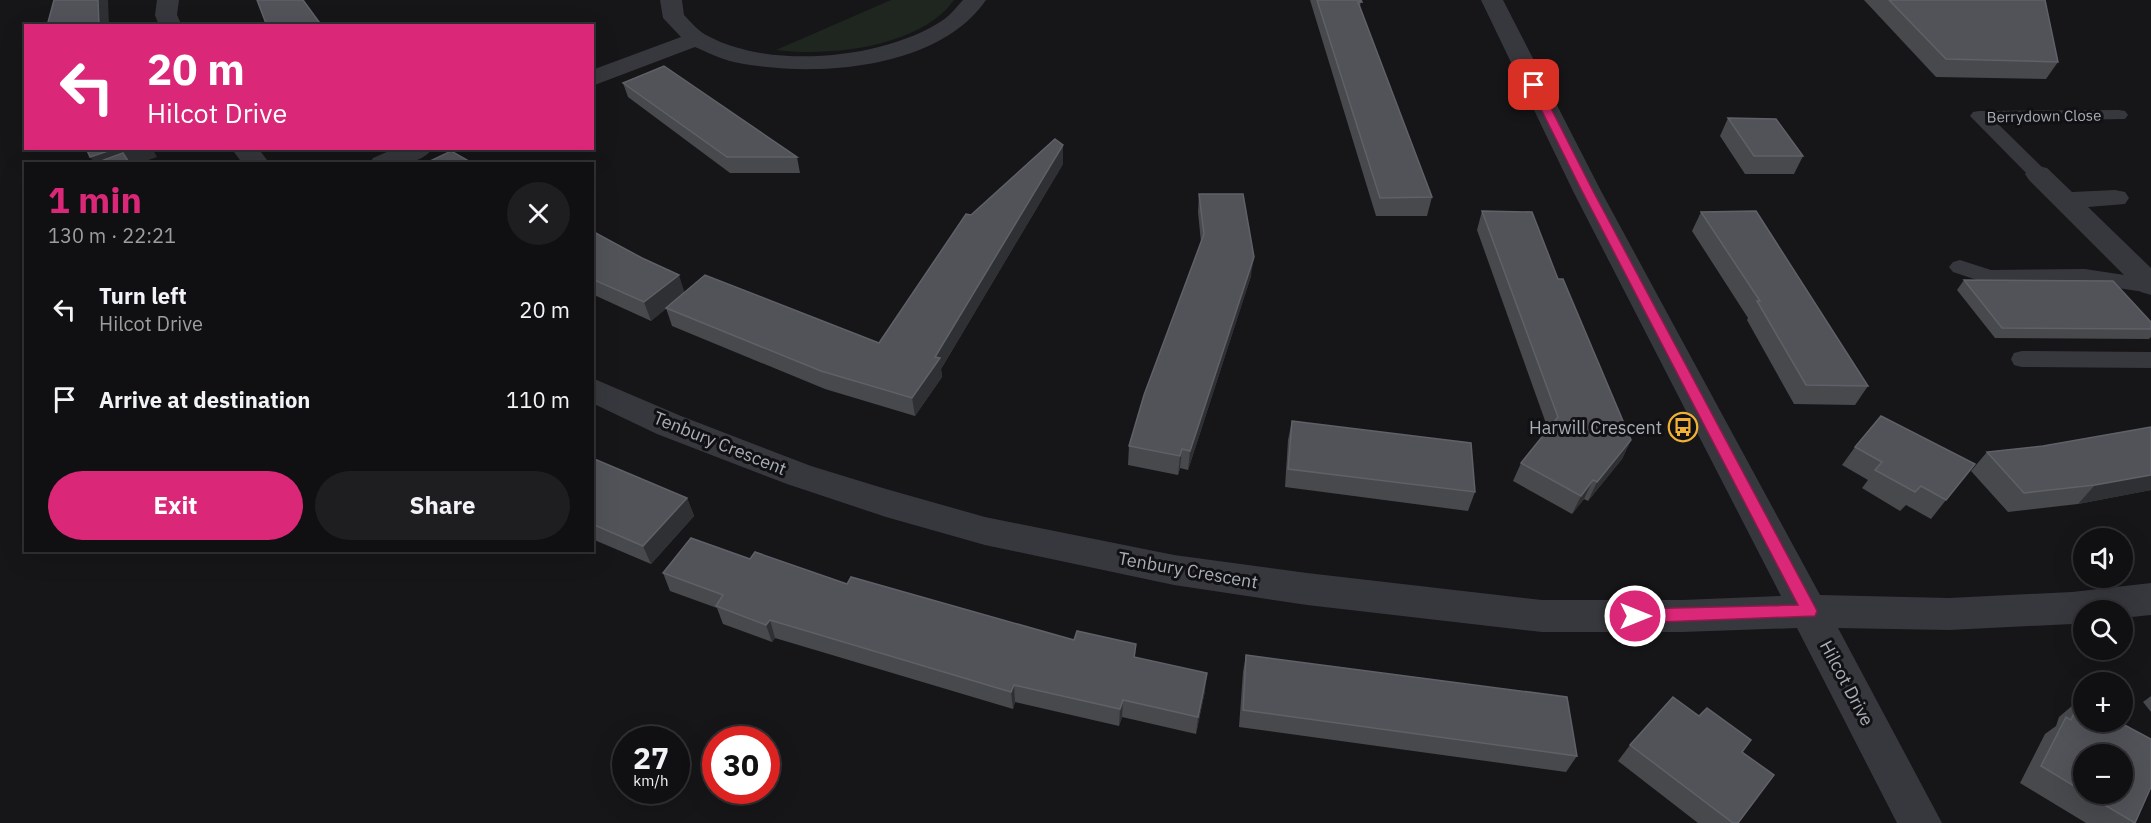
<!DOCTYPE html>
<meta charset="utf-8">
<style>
:root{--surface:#101012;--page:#1e1e20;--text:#f1f3f6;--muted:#9c9d9f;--line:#303032;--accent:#db2777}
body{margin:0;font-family:"IBM Plex Sans",sans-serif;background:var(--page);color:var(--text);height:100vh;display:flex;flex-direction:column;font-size:22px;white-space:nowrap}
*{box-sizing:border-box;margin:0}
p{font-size:20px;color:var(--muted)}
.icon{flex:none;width:33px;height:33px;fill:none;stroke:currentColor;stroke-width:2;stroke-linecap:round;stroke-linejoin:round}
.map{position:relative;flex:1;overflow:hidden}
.sheet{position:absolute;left:24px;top:162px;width:570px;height:390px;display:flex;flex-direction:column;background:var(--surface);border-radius:0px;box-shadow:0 6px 24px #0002,0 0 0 2px var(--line)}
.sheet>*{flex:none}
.banner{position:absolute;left:24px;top:24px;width:570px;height:126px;border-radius:0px;box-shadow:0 6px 24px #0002,0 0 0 2px var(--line);background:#db2777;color:#fff;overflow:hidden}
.fabs{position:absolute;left:2073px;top:528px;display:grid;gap:12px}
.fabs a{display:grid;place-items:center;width:60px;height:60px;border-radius:50%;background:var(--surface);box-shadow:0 6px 24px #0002,0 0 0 2px var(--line);font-size:30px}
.speed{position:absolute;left:612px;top:726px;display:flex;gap:12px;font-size:30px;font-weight:700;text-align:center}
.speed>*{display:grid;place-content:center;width:78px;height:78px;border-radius:50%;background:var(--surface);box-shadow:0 6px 24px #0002,0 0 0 2px var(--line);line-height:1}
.speed small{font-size:15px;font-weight:400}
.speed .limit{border:9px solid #d22;background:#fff;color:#111}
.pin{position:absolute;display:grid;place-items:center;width:51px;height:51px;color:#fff;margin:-26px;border-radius:12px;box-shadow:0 3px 9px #0006}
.me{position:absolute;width:66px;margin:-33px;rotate:90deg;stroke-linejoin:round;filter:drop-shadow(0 0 4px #0008)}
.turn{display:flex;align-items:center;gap:21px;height:126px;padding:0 24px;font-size:27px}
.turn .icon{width:78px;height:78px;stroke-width:2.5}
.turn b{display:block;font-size:42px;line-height:51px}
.round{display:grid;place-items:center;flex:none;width:63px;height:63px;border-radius:32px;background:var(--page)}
.summary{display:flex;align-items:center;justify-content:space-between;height:102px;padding:0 24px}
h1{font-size:36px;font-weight:700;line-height:45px;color:var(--accent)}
.button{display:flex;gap:12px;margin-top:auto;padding:12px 24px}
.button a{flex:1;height:69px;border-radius:36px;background:var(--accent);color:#fff;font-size:24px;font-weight:700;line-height:69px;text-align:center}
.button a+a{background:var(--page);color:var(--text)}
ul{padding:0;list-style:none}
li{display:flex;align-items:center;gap:18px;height:90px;padding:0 24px}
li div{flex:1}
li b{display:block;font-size:22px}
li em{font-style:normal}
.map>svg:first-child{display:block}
.green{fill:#1e261f}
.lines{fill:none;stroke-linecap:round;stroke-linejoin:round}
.lane{fill:#37383d;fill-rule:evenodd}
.street{fill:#37383d;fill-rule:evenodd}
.wall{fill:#47494d;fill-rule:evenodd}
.shaded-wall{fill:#2f3033}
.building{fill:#525359;stroke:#5f6168;stroke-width:1.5}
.route{fill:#db2777;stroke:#8e194d;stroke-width:1.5}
.labels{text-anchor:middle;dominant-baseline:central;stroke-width:6;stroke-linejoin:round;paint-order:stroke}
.far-street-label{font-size:15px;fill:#a8adb8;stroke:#111113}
.poi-label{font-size:18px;fill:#a8adb8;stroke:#111113;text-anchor:end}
.street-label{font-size:18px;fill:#a8adb8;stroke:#111113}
</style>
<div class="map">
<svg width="2151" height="823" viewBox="0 0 2151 823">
<rect width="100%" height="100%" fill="#161618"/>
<path class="green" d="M891,0H954C921,47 829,57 776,50Z"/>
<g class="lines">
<g class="lane">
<polygon points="2119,110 2125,111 2128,115 2125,119 1995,121 2045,170 2048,174 2045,178 2031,178 1970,116 1973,112 1979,111"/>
<polygon points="1960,260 1991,270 2085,269 2151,279 2151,293 2085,283 1989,284 1953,272 1949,267 1953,262"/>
<polygon points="2022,351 2151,352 2151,368 2022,367 2014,365 2011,359 2014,353"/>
</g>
<g class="street">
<polygon points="157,0 179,0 177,15 182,26 159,26 155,15"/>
<path d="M660,0H682L684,15C691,22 699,32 708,36C771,70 885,59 943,20C951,15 957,6 963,0H986C937,71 811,78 734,62C720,59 707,52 695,47L592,86V70L681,37L663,18Z"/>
<polygon points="1481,0 1503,0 1601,191 1820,595 1949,598 2072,592 2151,583 2151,615 2122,618 2122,610 2084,610 2084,623 2072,624 1949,630 1838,628 1942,823 1897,823 1797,628 1682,632 1542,632 1307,605 1174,585 985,545 886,517 787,484 657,434 592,403 592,378 681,416 811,466 886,489 985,517 1174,555 1307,573 1542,600 1682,600 1781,596 1573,191"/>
<polygon points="231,148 258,148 270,164 243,164"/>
<path d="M396,148H433C420,167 389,164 369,164L373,158Z"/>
<polygon points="2038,166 2047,168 2072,192 2115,190 2125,192 2129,198 2125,204 2088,207 2151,268 2151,295 2141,292 2029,180 2025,174 2029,168"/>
</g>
</g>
<g class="wall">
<polygon points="1310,0 1361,0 1360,7 1432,197 1427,216 1376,216"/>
<polygon points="1864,0 2045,0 2058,62 2046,79 1936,77"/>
<polygon points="623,83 797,157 800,173 730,173 628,97"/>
<polygon points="1728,118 1803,156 1794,174 1745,174 1720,136"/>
<polygon points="1063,164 941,369 942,377 915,416 825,389 672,326 666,308 651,321 592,294 592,231 684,292 879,343 971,215"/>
<polygon points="1199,194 1251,276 1188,470 1180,468 1178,475 1128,465 1129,446 1201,242 1198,212"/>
<polygon points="1482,211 1558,279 1631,440 1622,459 1588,501 1584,499 1572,514 1513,481 1521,463 1548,429 1477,230"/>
<polygon points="1701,212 1868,386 1855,405 1794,404 1747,320 1748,318 1692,231"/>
<polygon points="1964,280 2151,322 2151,337 2149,339 1995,338 1957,290"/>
<polygon points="1881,416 1946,500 1931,519 1906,505 1900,511 1862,488 1868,480 1842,465 1855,447"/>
<polygon points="1292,421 1475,492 1468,511 1285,487 1288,440"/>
<polygon points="2151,427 2151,490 2078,504 2008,512 1971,471 1987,452 2043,446"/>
<polygon points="592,458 687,498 694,516 651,564 592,539"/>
<polygon points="750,559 847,584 1074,640 1136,644 1135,657 1205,691 1196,734 1122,717 1119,726 1015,702 1013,709 775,638 772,642 723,624 717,608 670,591 663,573"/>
<polygon points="1246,655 1577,756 1566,772 1239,727 1243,672"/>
<polygon points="2151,696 2151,712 2143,702"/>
<path d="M2080,699L2084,701V722H2119L2151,739V787L2135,823H2086L2020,783L2045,734L2056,726L2059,717ZM2084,754H2122V794H2084Z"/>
<polygon points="1630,745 1742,752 1738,823 1698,823 1618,761"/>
</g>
<g class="shaded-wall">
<polygon points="98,0 108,0 109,26 99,26"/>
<polygon points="1063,145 1063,164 941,369 942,377 915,416 912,398 935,357"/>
<polygon points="117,148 152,148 157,157 137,164 95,164 90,157"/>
<polygon points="1254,257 1251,276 1188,470 1190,451"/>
<polygon points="679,275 685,294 651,321 644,302"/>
<polygon points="1631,440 1622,459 1588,501 1597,482"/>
<polygon points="1182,449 1180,468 1178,475 1180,456"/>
<polygon points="2151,475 2151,490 2078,504 2095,485"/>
<polygon points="1593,480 1584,499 1572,514 1581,496"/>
<polygon points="687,498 694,516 651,564 643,546"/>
<polygon points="770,620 775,638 772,642 766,625"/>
<polygon points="1207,673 1205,691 1196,734 1198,717"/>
<polygon points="1014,685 1015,702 1013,709 1011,692"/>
<polygon points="1123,700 1122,717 1119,726 1120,709"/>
</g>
<g class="building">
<polygon points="54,0 98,0 99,26 47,26"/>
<polygon points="257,0 303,0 322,26 267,26"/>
<polygon points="1317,0 1361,0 1362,2 1358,2 1432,197 1380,198"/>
<polygon points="1889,0 2045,0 2058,62 1946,59"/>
<polygon points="664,66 797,157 727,157 623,83"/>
<polygon points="1728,118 1776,119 1803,156 1754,156"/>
<polygon points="1055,139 1063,145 935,357 940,358 912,398 821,371 666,308 705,275 879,343 966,214 971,215"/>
<polygon points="86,148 117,148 90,157"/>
<polygon points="451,151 474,164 424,164"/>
<polygon points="123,153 130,164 93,164"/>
<polygon points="1199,194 1243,194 1254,257 1190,451 1182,449 1180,456 1129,446 1144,395 1204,234"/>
<polygon points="1482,211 1532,212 1558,279 1563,279 1631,440 1597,482 1593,480 1581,496 1521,463 1558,417"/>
<polygon points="1756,211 1868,386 1806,385 1757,301 1760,301 1701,212"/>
<polygon points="592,231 642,258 679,275 644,302 592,279"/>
<polygon points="1964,280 2113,281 2151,322 2151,329 2002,328"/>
<polygon points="1881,416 1975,464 1946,500 1921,486 1915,492 1875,470 1882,462 1855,447"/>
<polygon points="1292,421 1471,443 1475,492 1288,469"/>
<polygon points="2151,427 2151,475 2095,485 2024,493 1987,452 2043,446"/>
<polygon points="592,458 687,498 643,546 592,524"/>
<polygon points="691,538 750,559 755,552 847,584 851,577 1074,640 1077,631 1136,644 1134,657 1207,673 1198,717 1123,700 1120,709 1014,685 1011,692 770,620 766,625 716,606 723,595 663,573"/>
<polygon points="1246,655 1567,697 1577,756 1243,710"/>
<polygon points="1673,697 1699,716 1707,708 1751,740 1742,752 1774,775 1738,823 1733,823 1630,745"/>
<polygon points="2080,699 2084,701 2084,722 2119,722 2151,739 2151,787 2135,823 2086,794 2122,794 2122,754 2084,754 2084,792 2041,766 2066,717 2071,720"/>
</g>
<polygon class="route" points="1531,83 1539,85 1593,191 1815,607 1817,611 1815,616 1635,623 1630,621 1627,616 1630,611 1635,609 1798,605 1582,191 1529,85"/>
<defs>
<g id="bus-ring" transform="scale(1.5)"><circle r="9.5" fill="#111113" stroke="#f2b134" stroke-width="1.5"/><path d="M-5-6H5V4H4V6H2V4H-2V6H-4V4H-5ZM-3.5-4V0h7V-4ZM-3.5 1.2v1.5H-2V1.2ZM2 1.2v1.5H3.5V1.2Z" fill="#f2b134"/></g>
</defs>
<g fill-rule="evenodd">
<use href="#bus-ring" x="1683" y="427"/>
</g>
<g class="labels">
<g class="far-street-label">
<text transform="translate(2044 116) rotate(-1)">Berrydown Close</text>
</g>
<g class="poi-label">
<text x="1662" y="427">Harwill Crescent</text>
</g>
<g class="street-label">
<text transform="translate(720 443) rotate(22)">Tenbury Crescent</text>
<text transform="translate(1188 570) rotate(10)">Tenbury Crescent</text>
<text transform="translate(1847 683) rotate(62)">Hilcot Drive</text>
</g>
</g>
</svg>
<div class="fabs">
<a><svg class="icon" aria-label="sound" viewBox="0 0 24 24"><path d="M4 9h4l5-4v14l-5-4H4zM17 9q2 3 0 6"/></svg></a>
<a><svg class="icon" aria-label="search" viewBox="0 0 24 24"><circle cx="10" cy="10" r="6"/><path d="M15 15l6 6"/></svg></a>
<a>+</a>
<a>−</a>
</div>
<div class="speed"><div>27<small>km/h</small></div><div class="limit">30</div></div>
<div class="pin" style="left:1534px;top:85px;background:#d93025"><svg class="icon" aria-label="arrive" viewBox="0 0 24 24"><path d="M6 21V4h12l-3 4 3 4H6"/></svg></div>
<svg class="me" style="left:1635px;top:616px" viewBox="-20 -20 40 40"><circle r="17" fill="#db2777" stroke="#fff" stroke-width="3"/><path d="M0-11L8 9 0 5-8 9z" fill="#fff"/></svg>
<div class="banner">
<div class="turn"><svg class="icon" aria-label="left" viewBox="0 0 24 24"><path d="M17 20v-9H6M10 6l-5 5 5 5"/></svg><div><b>20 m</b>Hilcot Drive</div></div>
</div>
<section class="sheet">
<div class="summary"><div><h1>1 min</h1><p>130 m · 22:21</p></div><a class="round"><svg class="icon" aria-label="close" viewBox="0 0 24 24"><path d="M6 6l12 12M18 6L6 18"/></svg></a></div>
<ul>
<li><svg class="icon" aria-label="left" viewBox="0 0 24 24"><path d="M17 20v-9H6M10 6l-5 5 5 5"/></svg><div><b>Turn left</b><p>Hilcot Drive</p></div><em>20 m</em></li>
<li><svg class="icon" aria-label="arrive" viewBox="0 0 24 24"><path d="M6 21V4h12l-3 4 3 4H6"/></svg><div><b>Arrive at destination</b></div><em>110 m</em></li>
</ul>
<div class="button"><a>Exit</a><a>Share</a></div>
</section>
</div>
